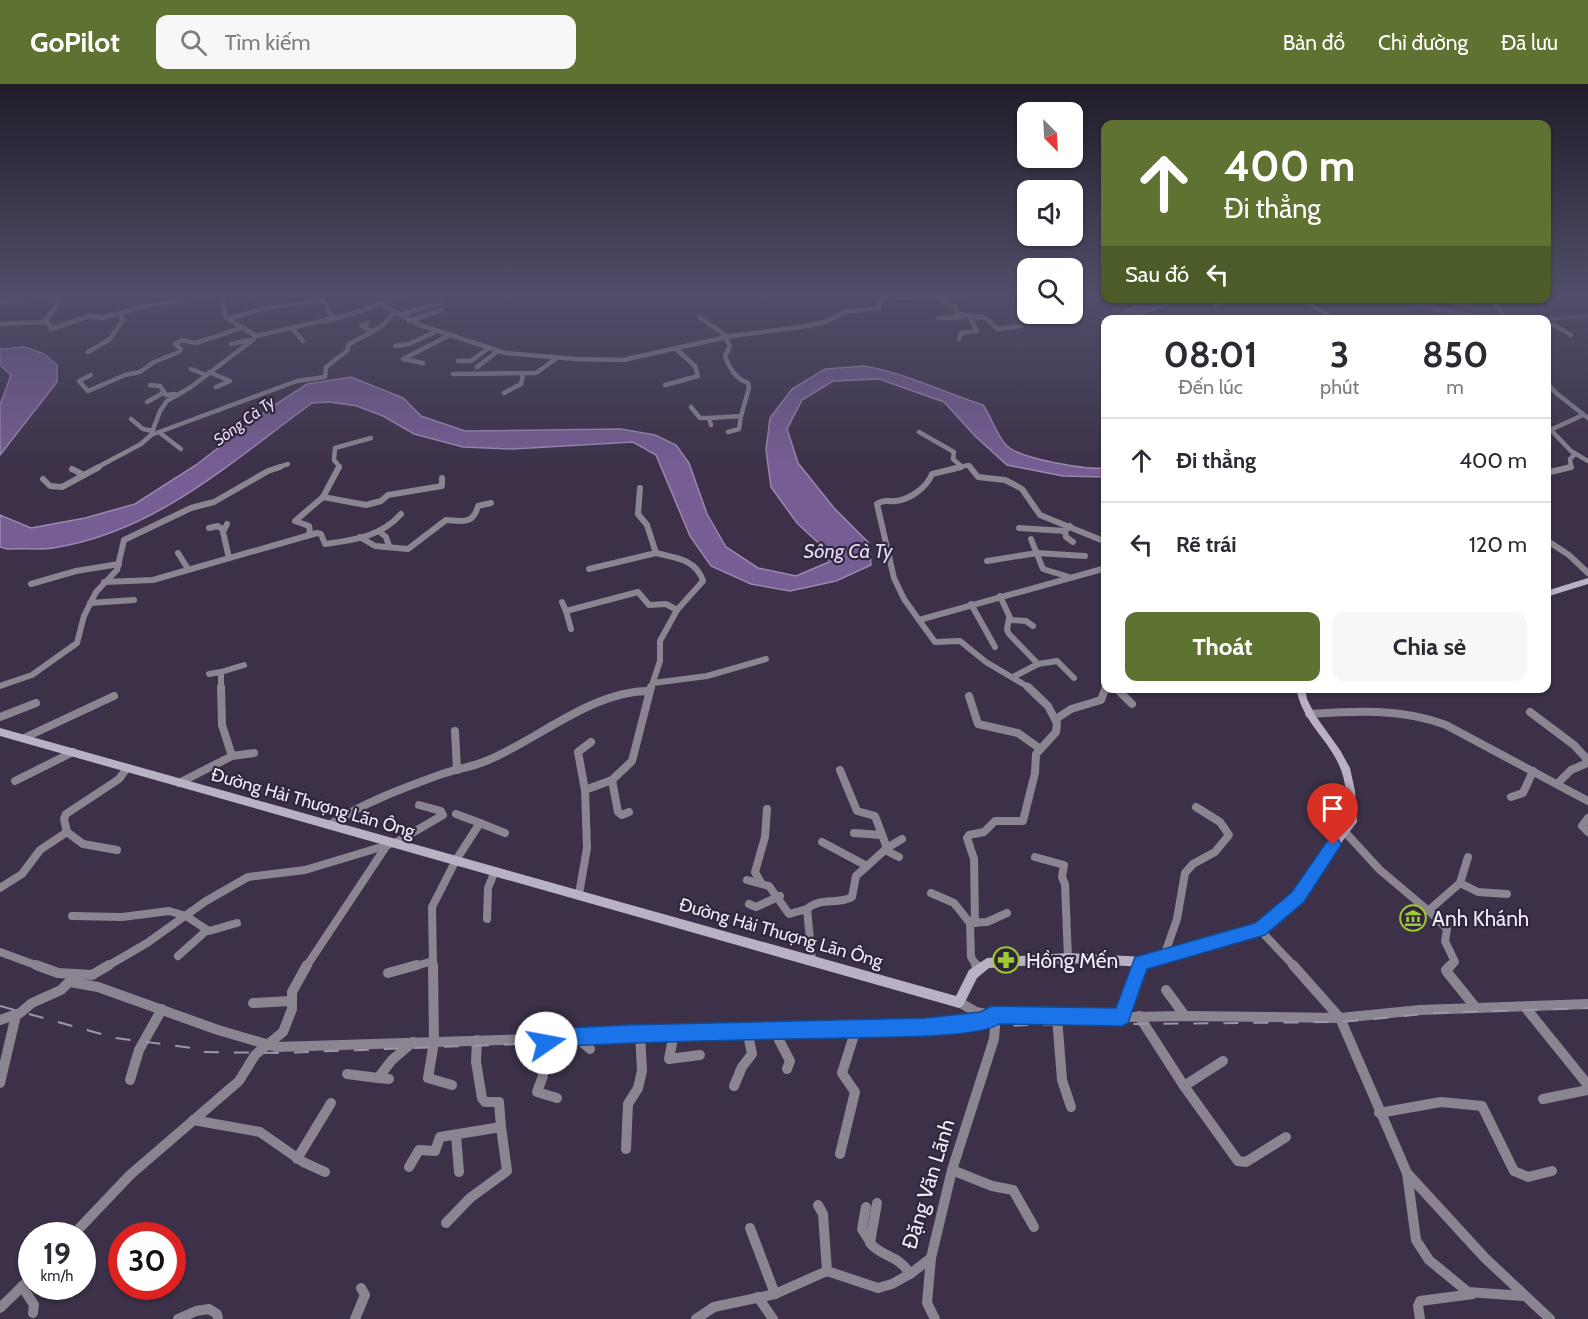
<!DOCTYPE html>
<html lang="vi">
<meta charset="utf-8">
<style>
:root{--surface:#fff;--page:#f7f7f7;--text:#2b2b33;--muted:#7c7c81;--line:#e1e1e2;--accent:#5e7332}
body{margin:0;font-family:Cabin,sans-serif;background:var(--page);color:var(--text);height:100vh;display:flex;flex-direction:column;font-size:22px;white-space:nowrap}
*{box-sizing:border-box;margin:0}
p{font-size:20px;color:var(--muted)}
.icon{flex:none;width:33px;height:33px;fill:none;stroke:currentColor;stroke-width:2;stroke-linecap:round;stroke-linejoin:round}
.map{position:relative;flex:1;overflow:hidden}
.panel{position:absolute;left:1101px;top:231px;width:450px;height:378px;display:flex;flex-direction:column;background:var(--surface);border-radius:12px;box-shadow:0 2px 4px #0004}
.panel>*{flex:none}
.banner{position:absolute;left:1101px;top:36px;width:450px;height:183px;border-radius:12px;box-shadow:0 2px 4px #0004;background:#5e7332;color:#fff;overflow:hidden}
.needle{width:39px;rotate:156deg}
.fabs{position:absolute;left:1017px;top:18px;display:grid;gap:12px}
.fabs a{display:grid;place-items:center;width:66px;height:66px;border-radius:12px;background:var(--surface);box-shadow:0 2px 4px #0004;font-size:30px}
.speed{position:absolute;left:18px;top:1138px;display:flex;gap:12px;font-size:30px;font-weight:700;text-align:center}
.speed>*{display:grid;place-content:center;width:78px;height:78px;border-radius:50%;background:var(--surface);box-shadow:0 2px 4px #0004;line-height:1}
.speed small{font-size:15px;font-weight:400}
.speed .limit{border:9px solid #d22;background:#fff;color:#111}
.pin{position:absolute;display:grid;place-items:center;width:51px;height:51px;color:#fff;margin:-62px -26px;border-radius:50% 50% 50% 0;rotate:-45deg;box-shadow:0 0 6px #0007}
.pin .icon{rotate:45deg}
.me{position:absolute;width:66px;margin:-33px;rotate:78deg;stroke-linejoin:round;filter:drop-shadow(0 0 4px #0008)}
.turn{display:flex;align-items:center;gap:21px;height:126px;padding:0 24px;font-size:27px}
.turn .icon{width:78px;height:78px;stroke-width:2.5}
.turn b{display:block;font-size:42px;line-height:51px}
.then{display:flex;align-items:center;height:57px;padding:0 24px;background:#0003;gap:12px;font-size:22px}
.eta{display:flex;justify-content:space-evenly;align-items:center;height:102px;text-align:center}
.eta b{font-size:36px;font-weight:700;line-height:42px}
.button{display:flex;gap:12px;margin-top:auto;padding:12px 24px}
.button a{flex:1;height:69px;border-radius:12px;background:var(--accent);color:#fff;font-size:24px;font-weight:700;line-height:69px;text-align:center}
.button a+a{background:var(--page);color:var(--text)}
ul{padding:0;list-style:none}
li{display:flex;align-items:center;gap:18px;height:84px;padding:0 24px;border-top:2px solid var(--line)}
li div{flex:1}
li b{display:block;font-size:22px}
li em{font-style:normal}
header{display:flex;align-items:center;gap:36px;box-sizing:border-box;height:84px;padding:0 30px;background:var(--accent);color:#fff}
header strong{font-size:28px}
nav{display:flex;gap:33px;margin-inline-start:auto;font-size:21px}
.search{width:420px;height:54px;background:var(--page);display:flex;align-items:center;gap:15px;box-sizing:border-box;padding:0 21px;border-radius:12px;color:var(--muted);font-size:22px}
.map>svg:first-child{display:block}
.water{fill:#765d93;stroke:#9b88b2;stroke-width:1.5}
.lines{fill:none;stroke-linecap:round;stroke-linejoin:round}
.stream{stroke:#9b88b2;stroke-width:1.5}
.river{fill:#765d93;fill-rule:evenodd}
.street-far3{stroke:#8a8591;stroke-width:4.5}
.street-far2{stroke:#8a8591;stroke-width:6}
.street-far1{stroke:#8a8591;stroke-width:8}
.street{stroke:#8a8591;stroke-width:10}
.secondary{fill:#b9b1c4;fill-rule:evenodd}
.rail{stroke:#9e96a9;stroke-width:2;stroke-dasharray:15 15;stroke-linecap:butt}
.route{fill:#1a73e8;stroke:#114b97;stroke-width:1.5}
.labels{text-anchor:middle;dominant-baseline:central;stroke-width:4.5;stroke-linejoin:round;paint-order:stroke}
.far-water-label{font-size:16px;font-style:italic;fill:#e8d9fa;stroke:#31273d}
.street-label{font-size:18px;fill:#f1ebfa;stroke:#31273d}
.water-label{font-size:20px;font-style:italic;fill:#e8d9fa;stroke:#31273d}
.near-poi-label{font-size:21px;fill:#f1ebfa;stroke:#31273d;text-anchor:start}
.near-street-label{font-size:21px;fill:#f1ebfa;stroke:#31273d}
</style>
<header>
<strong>GoPilot</strong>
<div class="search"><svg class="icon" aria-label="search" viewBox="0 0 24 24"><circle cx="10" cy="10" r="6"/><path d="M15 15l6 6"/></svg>Tìm kiếm</div>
<nav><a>Bản đồ</a><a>Chỉ đường</a><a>Đã lưu</a></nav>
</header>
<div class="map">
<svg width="1588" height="1235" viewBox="0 0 1588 1235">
<rect width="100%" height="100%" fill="#3c3148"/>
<g class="water">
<polygon points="1153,215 1174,215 1167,221 1135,232 1132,235 1114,235 1126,226"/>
<polygon points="24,263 44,270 57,281 57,298 0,371 0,321 11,291 0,281 0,265"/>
<path d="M864,282C905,289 943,308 983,321C992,334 996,350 1006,361C1019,375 1087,386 1105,384V393L1063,392L1007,381L975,352L944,318L879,295L833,297L802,316L787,345L798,379L834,424L869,459L871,481L836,497L790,507L751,500L711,482L690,452L656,371L633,358L513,365L463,363L414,350L383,332L357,322L330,318L312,319C231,378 156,448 53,464C38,466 22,464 7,465L0,463V431L31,444L85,434L135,420L196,381L270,324L307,300L351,293L403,314L421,332L465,347L621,345L655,351L676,361L689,379L707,430L726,463L758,484L796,492L829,478L825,465L797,439L771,403L766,366L770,334L792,305L825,285Z"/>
</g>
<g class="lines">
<g class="stream">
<polyline points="351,232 380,222"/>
<polyline points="325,239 343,234"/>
</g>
<path class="river" d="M1395,214C1418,214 1444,225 1468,229C1508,234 1548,234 1588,230V234L1546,237V236C1499,236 1438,235 1395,214Z"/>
<g class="street-far3">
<polyline points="15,210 16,217 47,210 51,216 61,216 44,238 48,238 51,245 90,232 102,234 138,224 215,210"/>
<polyline points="941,214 962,210"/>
<polyline points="1302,214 1335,236"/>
<polyline points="1492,214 1506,236"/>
<polyline points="1495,214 1509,214"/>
<polyline points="881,215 933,212 956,223 957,230 986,234 997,245 1021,242"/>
<polyline points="1437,216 1466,220 1487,214"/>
<polyline points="0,219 15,215"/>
<polyline points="382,221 420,241 505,269 575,275 623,276 731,252 807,242 825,238 844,228 879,224 880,210"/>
<polyline points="1215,221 1231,214"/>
<polyline points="399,231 441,219"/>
<polyline points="699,233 728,253"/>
<polyline points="938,234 962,233"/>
<polyline points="228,235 261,225 323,216 333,236"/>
<polyline points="409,237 442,226"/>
<polyline points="367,239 361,242 372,247"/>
<polyline points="0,240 44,238"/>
<polyline points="1546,240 1554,241 1571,251"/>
<polyline points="292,244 303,257"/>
<polyline points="256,252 348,231 403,210"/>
<polyline points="959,255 961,249 977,247 970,233"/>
<polyline points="231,260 250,256"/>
<polyline points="395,262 409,260 437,247"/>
<polyline points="88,268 110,255 123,236 120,231"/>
<polyline points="458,277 471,277 489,264"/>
<polyline points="423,279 403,275 450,251"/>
<polyline points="477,283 498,267"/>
<polyline points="191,285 206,291"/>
<polyline points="209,288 230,297 216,303"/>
<polyline points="453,290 536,289 557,274"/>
<polyline points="91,291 79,297 88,307 125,291 140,288 154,278 179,268 181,265 175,260 182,256 196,259 244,243"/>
<polyline points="1546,298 1556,309 1588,334"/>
<polyline points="150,301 160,302 166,311 175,310"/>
<polyline points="665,301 698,292 695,282 676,265"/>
<polyline points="504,309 521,300 523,291"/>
<polyline points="147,318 163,309"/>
<polyline points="691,323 700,334 709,334"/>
<polyline points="131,335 143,345 153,347"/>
<path d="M711,341L709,334L741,332L749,304L748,299C735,294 730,285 725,272L730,262L725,253"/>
<polyline points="1551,346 1571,367 1588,377"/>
<polyline points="1548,347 1583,331"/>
<polyline points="728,348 739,345 741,332"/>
<polyline points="919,348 954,368 953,375 960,381"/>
<polyline points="160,349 181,365"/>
<polyline points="151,351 297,297 325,293 326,283 348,266 348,261 382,242 395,228"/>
<polyline points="96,384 141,360 151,351 160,327 167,317 191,303 254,255 255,251 226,234 221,210"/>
<polyline points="276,384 288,380"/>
<polyline points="338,384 339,382 334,376 335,364 371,354"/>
<polyline points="954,384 969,381 971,384"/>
<polyline points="1566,384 1571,383 1570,375 1575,370"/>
</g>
<g class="street-far2">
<path d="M961,383L932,390C927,403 910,416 895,417C887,418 884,415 877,420L894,494L904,515L919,536L1106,484"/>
<polyline points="970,383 978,393 1005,396 1015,401 1022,405 1040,431 1106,458"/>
<polyline points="72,385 84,391"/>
<polyline points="1546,389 1571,383"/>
<polyline points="43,395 50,402 62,403 99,383"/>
<path d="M640,404L638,430L647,441L656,469C676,474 696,475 703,497L677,526L660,557V577L651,604"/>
<polyline points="323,413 366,421 381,417 388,411 442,402 442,394"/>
<polyline points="227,440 223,448 229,474"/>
<polyline points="209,444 218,442 223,446"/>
<polyline points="1019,444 1065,447 1070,442"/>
<polyline points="1065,447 1066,453 1073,458"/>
<polyline points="380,448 386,453 389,462"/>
<polyline points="307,452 310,448 309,442 295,437 323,413 339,383"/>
<path d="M360,453L375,462L408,465L446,436C463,437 473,441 478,422L491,419"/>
<polyline points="1031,455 1043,485 1069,493"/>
<polyline points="1546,456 1569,471 1588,489"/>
<polyline points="178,469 188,485"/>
<polyline points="987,477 1037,469 1085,472"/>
<polyline points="589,485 656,469"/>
<path d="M104,498L153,496L317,449L321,450L325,460C353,456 381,453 401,430"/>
<polyline points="31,500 76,487 119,480"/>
<polyline points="1000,512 1011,536 1026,537 1033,542"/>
<polyline points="562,518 566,527"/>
<polyline points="90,519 134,516"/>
<polyline points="971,520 995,563"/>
<polyline points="1009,534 1007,546 1009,550 1038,580 1015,592"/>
<polyline points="919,536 935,558 960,557 986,578 1030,604"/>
<polyline points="571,545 566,527 638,508 649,521 666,520 677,526"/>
<polyline points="1038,580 1057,577 1074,594"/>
<polyline points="221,588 244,581"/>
<polyline points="209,590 221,588 221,604"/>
<polyline points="653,599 707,592 766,575"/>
<polyline points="0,602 32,591 77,559 84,532 96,508 117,486 124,456 191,424 214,418 268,387 280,383"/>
</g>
<g class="street-far1">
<polyline points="1116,604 1132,620"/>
<polyline points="969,612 978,640 1018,649 1039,664"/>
<polyline points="1530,628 1574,661 1587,675 1585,680 1571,686 1557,700"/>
<path d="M1309,630C1356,627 1401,624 1446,641L1588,717"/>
<polyline points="0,633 36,619"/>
<polyline points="1056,635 1071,625 1101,616 1106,603"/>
<polyline points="455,647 457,686"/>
<polyline points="24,654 114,612"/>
<polyline points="232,672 254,669"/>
<polyline points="612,696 618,728 622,731 629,728"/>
<polyline points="15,697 73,668"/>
<polyline points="179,699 232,672 222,641 221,603"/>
<polyline points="585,706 578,668 591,658"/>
<polyline points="1511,713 1523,709 1533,687"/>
<polyline points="1311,723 1350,719"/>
<polyline points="456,730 480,739"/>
<polyline points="1588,734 1582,742 1588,748"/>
<path d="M329,741C363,719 403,704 442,690C456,685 472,683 486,677C538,656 591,607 649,607"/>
<polyline points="67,748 64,735 66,730 119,695 127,684"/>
<polyline points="1345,748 1380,786 1431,829 1447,845 1445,857 1455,878 1450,883"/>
<polyline points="854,749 881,751"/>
<polyline points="822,758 867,782"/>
<polyline points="395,759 443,731 441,727 419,721"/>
<polyline points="887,764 902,755"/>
<polyline points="885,766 899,773"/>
<polyline points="1035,773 1064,781 1062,793 1065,800 1068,874"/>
<polyline points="747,796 769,802 789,830 807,825"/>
<polyline points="760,797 755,788 765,753 767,725"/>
<polyline points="1460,799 1468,773"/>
<polyline points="0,804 22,790 40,766 67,748 83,760 117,766"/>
<polyline points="931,809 954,819 970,839"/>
<polyline points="579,810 587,764 585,706 612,696 632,677 651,603"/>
<polyline points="749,820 756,823 780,812"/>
<polyline points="1428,827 1460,799 1478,808 1507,810"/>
<polyline points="72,832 122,833 169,827 186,832 209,847 237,839"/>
<polyline points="487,835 488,804 495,787"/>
<polyline points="975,839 974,775 967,754 969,751 984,748 995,737 1023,737 1035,689 1036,670 1056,648 1057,639 1048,622 1028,603"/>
<polyline points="1259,845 1295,883"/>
<polyline points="0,868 41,883"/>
<polyline points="178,872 206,847"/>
<polyline points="1164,872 1177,835 1185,789 1193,780 1215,768 1229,751 1220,738 1196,723"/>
<path d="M812,876L807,825C820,813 838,821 852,813L856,792L887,764L875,732L857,727L840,686"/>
<polyline points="106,883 147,859 206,817 248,793 305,786 388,761"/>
<polyline points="306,883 389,758"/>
<polyline points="412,883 433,877"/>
<polyline points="433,883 432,823 456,776 480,739 505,749"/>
<polyline points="977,883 971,873 970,839 987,838 1007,829"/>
<polyline points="1139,883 1141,878"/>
</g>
<g class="street">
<polyline points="36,881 58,889 92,891 109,881"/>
<polyline points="433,881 434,958 428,994 452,1001"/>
<polyline points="976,881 978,885"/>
<polyline points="1293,881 1340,934 1407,1089 1485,1174 1550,1235"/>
<polyline points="1451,881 1446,886 1447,888 1476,924"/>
<polyline points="388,889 417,881"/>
<polyline points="70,898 98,903 218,946 276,963 563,954 627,949 925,943 992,935"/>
<polyline points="1166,906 1185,932"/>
<polyline points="959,918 976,928 992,931 1071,934 1185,932 1340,934 1420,926 1588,920"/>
<polyline points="253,919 291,917"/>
<polyline points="1525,923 1588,1001"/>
<polyline points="1139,932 1184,1002 1238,1077 1246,1078 1286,1053"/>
<polyline points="1057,933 1062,996 1071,1023"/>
<polyline points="1122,933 1140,881"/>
<polyline points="0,936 20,929 32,919 61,906 72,895"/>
<polyline points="780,946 779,956 790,977 787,985"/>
<polyline points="674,949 669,975 700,971"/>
<polyline points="576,953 590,965"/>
<polyline points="547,954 540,981 543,992 537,1008 557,1014"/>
<polyline points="347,990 378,994"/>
<polyline points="389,995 378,994 392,976 413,958"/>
<polyline points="130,996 139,966 162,925"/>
<polyline points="0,999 16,931"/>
<polyline points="734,1002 742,983 752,970 749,955 753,947"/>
<polyline points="1184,1002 1223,977"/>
<polyline points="1543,1015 1588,1006"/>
<polyline points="1379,1029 1441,1018 1482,1022 1514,1087 1528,1093 1552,1087"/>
<polyline points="193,1036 260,1048 303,1078 325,1088"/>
<polyline points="456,1051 459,1088"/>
<polyline points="626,1065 628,1020 638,1004 642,987 640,949"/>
<polyline points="840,1070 855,1008 842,989 856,945"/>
<polyline points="297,1075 331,1019"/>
<polyline points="409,1083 419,1066 435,1067 440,1053 501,1043 499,1018 485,1018 482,1014 476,978 477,956"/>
<polyline points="952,1086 992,1102 1013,1106 1034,1143"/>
<polyline points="1407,1089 1416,1156 1429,1176 1468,1208 1523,1212"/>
<path d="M877,1119L870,1159C883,1174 899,1171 910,1190"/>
<polyline points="818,1121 823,1130 827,1187"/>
<polyline points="866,1123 862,1145 869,1156"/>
<polyline points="446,1139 470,1114 507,1087 501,1043"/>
<polyline points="750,1144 775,1210"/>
<polyline points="72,1152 130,1091 239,997 255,971 283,948 292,925 292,908 307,881"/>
<polyline points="931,1174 927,1219 935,1235"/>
<polyline points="22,1202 34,1221 33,1229"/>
<polyline points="758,1213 773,1235"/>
<polyline points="0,1224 32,1193"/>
<polyline points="178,1235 196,1227 209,1225 217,1230 218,1235"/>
<polyline points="355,1235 365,1211 361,1204"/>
<polyline points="696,1235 714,1223 775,1210 827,1187 878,1204 892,1200 910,1190 931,1174 952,1086 994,955 995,943 992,931"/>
<polyline points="1420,1235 1418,1222 1420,1217 1473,1210"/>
</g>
<g class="secondary">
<polygon points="1588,494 1588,500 1546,513 1546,507"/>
<path d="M1296,604H1305L1307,615L1315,631L1340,666L1350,684L1355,707L1357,738L1325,780L1302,816L1263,849L1228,857L1146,883L1068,879L989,884L977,894L963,922L959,924L0,652V644L956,912L969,886L987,874L1068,869L1146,873L1228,847L1256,841L1294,810L1317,774L1347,737C1347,718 1347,698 1339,681C1326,652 1303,639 1296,604Z"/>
</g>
<polyline class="rail" points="0,922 116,954 192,964 199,968 279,969 1030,941 1341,938 1435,929 1588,924"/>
</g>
<linearGradient id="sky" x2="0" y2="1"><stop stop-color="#211b28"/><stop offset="0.55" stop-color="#504e6a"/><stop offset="1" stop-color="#504e6a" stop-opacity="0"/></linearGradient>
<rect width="1588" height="383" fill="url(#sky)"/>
<path class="route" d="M1333,754L1339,756L1341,761L1304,818L1265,851L1147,885L1128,939L1122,942L999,940C977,955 872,953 841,954C745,956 649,957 553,963L546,968L539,965L537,959L540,948L547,945L627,941L925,934L980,928L992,922L1116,924L1135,873L1255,839L1292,808L1328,756Z"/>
<defs>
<g id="museum-ring" transform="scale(1.35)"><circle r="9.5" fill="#31273d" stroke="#9dca30" stroke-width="1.5"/><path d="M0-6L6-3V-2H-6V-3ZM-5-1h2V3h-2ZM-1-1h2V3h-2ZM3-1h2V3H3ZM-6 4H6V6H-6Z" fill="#9dca30"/></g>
<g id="pharmacy-ring" transform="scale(1.35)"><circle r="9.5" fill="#31273d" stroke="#9dca30" stroke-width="1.5"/><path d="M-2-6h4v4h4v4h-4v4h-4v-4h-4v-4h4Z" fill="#9dca30"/></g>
</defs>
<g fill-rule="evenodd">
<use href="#museum-ring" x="1413" y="834"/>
<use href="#pharmacy-ring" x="1006" y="876"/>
</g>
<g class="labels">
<g class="far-water-label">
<text transform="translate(244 337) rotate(-36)">Sông Cà Ty</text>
</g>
<g class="street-label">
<text transform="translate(313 719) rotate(16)">Đường Hải Thượng Lãn Ông</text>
<text transform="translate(781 849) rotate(16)">Đường Hải Thượng Lãn Ông</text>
</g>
<g class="water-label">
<text x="848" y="467">Sông Cà Ty</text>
</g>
<g class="near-poi-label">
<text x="1432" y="834">Anh Khánh</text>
<text x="1026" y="876">Hồng Mến</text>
</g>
<g class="near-street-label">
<text transform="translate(928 1100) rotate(-73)">Đặng Văn Lãnh</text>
</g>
</g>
</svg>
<div class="fabs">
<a><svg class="needle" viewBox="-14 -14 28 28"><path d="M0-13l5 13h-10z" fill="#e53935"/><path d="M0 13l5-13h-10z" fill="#7c7c81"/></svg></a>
<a><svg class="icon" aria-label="sound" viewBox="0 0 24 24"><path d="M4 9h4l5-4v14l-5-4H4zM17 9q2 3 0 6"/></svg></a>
<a><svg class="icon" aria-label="search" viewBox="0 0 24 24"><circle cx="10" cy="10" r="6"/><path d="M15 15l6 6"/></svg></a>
</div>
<div class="speed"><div>19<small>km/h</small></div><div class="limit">30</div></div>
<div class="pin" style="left:1333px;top:761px;background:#d93025"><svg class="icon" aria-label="arrive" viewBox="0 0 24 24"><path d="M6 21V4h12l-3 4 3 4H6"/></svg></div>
<svg class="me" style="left:546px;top:959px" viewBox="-20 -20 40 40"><circle r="19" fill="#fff"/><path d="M0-13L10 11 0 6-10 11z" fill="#1a73e8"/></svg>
<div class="banner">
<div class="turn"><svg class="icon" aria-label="ahead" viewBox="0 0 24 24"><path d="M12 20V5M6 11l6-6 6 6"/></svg><div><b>400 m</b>Đi thẳng</div></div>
<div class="then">Sau đó<svg class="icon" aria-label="left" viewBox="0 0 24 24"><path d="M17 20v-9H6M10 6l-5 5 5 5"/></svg></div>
</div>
<section class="panel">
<div class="eta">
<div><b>08:01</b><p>Đến lúc</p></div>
<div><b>3</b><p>phút</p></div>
<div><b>850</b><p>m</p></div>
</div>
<ul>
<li><svg class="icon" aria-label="ahead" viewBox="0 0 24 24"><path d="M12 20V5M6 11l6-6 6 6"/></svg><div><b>Đi thẳng</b></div><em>400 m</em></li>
<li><svg class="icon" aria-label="left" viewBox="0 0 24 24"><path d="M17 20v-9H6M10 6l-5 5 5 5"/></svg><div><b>Rẽ trái</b></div><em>120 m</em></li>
</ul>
<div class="button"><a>Thoát</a><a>Chia sẻ</a></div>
</section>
</div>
